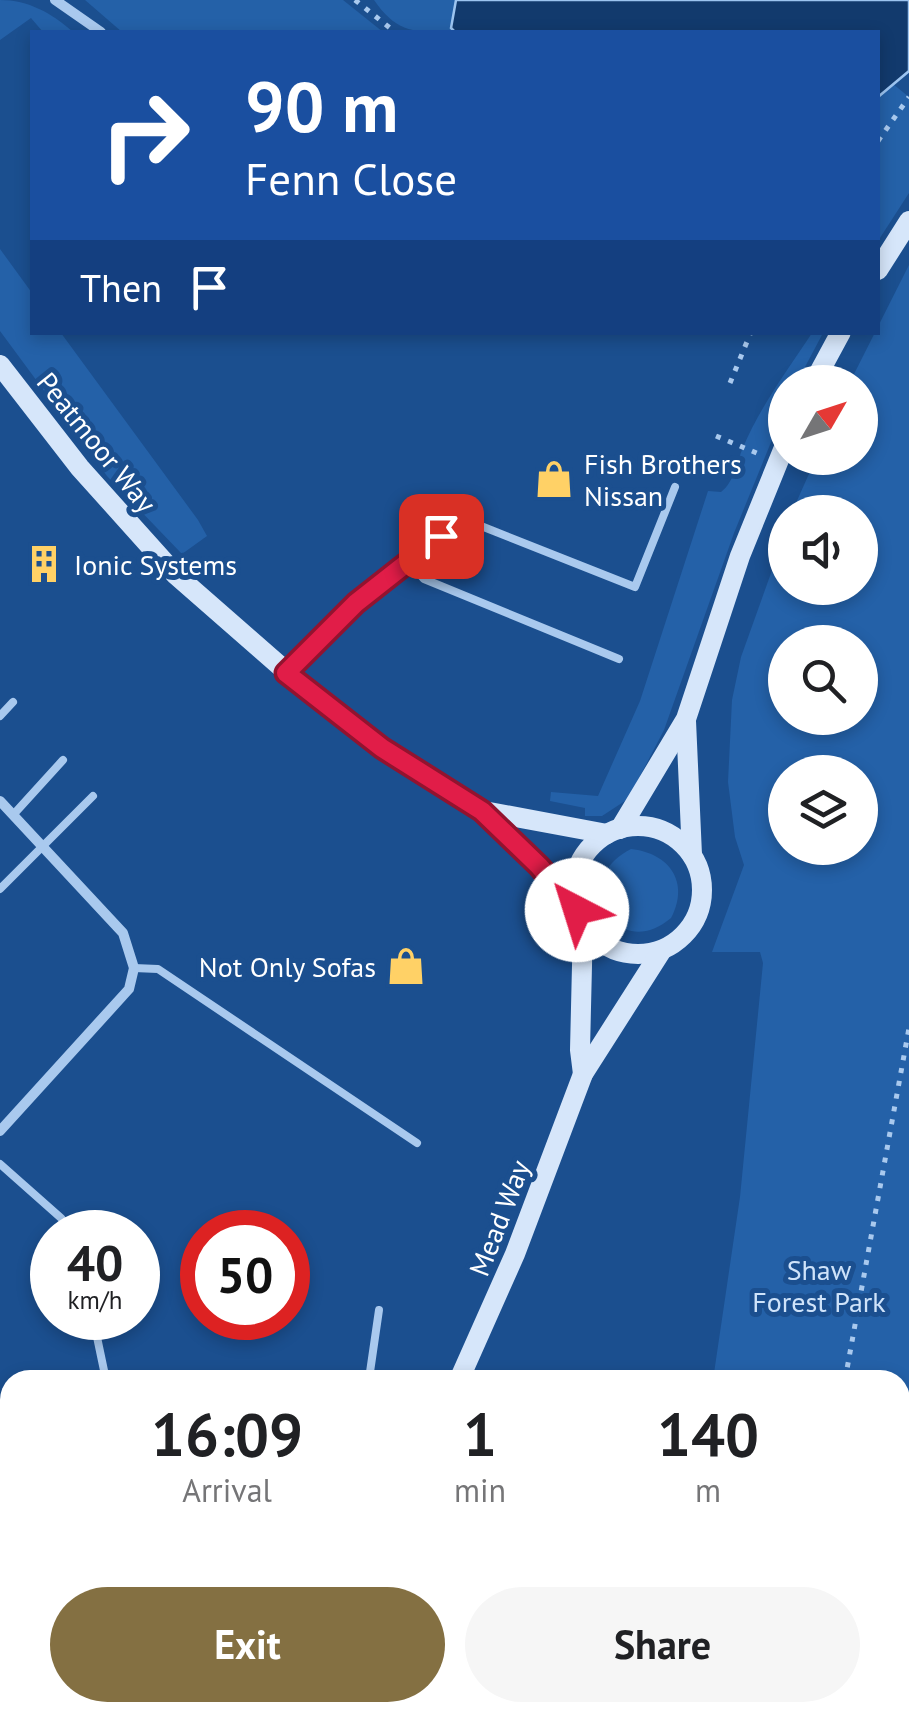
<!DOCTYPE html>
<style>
:root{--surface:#fff;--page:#f6f6f6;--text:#202124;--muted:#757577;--accent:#847042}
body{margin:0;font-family:"PT Sans",sans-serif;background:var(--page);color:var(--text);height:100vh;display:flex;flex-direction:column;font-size:38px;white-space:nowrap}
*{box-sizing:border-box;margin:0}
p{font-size:32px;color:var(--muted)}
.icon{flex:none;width:55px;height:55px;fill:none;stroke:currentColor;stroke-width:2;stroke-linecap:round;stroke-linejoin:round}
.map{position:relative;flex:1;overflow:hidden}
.details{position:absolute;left:0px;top:1370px;width:910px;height:352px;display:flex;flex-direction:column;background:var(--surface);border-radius:30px 30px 0 0;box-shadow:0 5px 15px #0003}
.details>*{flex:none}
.hud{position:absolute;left:30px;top:30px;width:850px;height:305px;border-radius:0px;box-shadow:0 5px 15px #0003;background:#1a4fa0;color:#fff;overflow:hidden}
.needle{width:65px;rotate:51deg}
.controls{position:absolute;left:768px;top:365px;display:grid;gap:20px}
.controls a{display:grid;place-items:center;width:110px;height:110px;border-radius:50%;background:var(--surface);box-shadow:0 5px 15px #0003;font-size:50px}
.speed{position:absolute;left:30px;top:1210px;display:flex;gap:20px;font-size:50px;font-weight:700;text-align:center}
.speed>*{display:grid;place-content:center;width:130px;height:130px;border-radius:50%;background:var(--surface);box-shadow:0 5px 15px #0003;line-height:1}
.speed small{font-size:25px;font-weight:400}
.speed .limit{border:15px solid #d22;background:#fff;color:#111}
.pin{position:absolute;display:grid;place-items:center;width:85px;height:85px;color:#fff;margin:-42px;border-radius:20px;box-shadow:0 5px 15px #0006}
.me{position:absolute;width:110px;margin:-55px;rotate:320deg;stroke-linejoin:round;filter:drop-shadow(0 0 8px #0008)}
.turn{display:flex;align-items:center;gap:35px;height:210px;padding:0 50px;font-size:45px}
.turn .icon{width:130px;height:130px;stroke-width:2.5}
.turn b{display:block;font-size:70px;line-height:85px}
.then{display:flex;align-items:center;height:95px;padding:0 50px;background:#0003;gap:20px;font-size:38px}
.eta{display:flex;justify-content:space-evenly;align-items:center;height:170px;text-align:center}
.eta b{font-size:60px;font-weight:800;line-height:70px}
.cta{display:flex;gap:20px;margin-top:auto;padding:20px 50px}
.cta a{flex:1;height:115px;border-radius:60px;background:var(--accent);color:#fff;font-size:40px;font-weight:800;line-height:115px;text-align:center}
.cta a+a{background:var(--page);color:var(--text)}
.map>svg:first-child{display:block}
.green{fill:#2461a8;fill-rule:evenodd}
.water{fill:#123a6d;stroke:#9cc4f0;stroke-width:2.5}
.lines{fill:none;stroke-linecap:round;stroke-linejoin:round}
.path{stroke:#a9c9ee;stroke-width:5;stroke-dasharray:5 8;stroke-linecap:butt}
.lane{stroke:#a9c9ee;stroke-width:8}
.street{stroke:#a9c9ee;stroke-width:10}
.secondary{stroke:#d6e6fa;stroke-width:20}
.route-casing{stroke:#92132f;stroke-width:25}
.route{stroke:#e11d48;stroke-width:18}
.labels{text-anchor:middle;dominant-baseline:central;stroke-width:10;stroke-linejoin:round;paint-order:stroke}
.street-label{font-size:28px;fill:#fff;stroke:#1b4f8f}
.poi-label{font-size:28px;fill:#fff;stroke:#1b4f8f;text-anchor:start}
.park-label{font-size:28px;fill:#cfe3fa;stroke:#1b4f8f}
</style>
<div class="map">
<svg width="909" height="1722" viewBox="0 0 909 1722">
<rect width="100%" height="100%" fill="#1b4f8f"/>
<g class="green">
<path d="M0,0C28,0 52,13 73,32H43L31,18L0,40Z"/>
<polygon points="85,0 343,0 383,32 122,32"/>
<path d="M374,0H456L451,27L455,32C417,32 398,35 374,0Z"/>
<polygon points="893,84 909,97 909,193 878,241 878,97"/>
<polygon points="0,249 32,293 32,332 61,333 198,520 207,536 182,554 107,476 0,331"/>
<path d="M909,265V1722H663L665,1712H900V1380H713L740,1197L763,963L760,952H712L744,865L735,837L728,782L732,700L741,657L785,534V588H860V512H792L816,458H860V382H850ZM785,642H860V718H785ZM785,772H860V848H785Z"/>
<path d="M812,333H823L797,382H785V408L734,533L664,730L628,799L602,816H585V808L550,801L551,792L598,796L640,701L708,491L721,492C734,482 736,465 742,450C759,408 787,371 812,333Z"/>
<path d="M631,849C669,853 690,882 671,918C617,964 566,882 631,849Z"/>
</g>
<polygon class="water" points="456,0 909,0 909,71 878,97 878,32 455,32 451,28"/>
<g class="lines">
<g class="path">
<polyline points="355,0 395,32"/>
<polyline points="878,141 909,97"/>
<polyline points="730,383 751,332"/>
<polyline points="716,436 759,454"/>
<polyline points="845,1380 909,1028"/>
<polyline points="900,1461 909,1451"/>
<polyline points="782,1715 793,1722"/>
</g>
<g class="lane">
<polyline points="441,536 451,530 476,524 635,587 675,487"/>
<polyline points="408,561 424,579 619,659"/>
<polyline points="0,716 13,702"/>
<polyline points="13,815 63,760"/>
<polyline points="0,889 93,796"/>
<polyline points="134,968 158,969 417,1143"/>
<polyline points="0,1164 61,1218 72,1232"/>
<polyline points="93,1318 106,1380"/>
<polyline points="365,1380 370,1372 379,1310"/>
<polyline points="0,1519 10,1518"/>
</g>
<g class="street">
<polyline points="55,0 101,32"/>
<polyline points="287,673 356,603 441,536"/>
<polyline points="0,801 123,933 134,968 129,989 0,1131"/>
<polyline points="0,1419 10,1428"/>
<polyline points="451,1712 464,1722"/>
</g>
<g class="secondary">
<polyline points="878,270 909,221"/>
<polyline points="0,365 80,468 176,575 328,708 431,781 482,811 539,865 577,910"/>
<polyline points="814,382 841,332"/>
<polyline points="686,721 692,855"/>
<polyline points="484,811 607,834"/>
<circle cx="638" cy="890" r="64"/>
<polyline points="620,829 686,719 740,556 785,445"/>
<polyline points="583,1074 580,1050 583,923"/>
<polyline points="459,1380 515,1254 583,1074 662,950"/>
<polyline points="292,1712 318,1719 349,1712"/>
<polyline points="248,1722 251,1712"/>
</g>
</g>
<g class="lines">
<g class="route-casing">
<polyline id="route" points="441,536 356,603 286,673 382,748 482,811 539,866 577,910"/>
</g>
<use href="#route" class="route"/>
</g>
<defs>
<g id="shop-bare" transform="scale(3)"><path d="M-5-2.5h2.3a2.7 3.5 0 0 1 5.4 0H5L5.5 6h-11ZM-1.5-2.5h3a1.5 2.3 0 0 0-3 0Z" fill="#ffd166" stroke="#1b4f8f" stroke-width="2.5" paint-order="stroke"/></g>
<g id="building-bare" transform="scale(3)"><path d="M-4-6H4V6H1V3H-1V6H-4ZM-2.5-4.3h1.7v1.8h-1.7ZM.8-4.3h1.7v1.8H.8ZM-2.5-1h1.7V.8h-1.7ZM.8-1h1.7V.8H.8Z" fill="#ffd166" stroke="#1b4f8f" stroke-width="2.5" paint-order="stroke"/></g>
</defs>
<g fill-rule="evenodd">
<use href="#shop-bare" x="554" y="479"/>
<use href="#building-bare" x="44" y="564"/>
<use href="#shop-bare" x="406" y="966"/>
</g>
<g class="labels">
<g class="street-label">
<text transform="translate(97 442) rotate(51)">Peatmoor Way</text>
<text transform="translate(499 1218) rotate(-69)">Mead Way</text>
</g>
<g class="poi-label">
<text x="584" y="463">Fish Brothers<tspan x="584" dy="32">Nissan</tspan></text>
<text x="74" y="564">Ionic Systems</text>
<text x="376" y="966" text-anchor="end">Not Only Sofas</text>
</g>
<g class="park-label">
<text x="819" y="1269">Shaw<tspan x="819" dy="32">Forest Park</tspan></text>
</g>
</g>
</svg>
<div class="controls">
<a><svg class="needle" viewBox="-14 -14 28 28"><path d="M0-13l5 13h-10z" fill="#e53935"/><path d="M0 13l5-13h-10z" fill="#757577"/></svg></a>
<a><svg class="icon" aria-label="sound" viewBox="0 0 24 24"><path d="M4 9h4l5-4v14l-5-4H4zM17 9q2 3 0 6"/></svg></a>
<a><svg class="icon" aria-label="search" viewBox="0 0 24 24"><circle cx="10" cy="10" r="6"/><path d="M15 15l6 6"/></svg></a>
<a><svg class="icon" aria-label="layers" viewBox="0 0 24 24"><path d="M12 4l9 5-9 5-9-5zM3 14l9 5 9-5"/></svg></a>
</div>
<div class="speed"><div>40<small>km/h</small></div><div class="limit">50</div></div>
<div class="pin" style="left:441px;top:536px;background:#d93025"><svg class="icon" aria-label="arrive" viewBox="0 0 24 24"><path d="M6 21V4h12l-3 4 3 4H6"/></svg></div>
<svg class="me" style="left:577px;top:910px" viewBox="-20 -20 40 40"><circle r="19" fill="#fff"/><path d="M0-13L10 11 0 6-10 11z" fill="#e11d48"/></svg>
<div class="hud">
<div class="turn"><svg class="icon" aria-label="right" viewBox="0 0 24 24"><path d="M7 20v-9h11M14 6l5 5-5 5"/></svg><div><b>90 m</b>Fenn Close</div></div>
<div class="then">Then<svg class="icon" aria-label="arrive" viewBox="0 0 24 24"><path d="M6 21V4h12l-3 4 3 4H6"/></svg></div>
</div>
<section class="details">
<div class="eta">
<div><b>16:09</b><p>Arrival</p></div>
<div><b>1</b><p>min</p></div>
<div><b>140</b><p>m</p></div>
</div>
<div class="cta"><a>Exit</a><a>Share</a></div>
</section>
</div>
